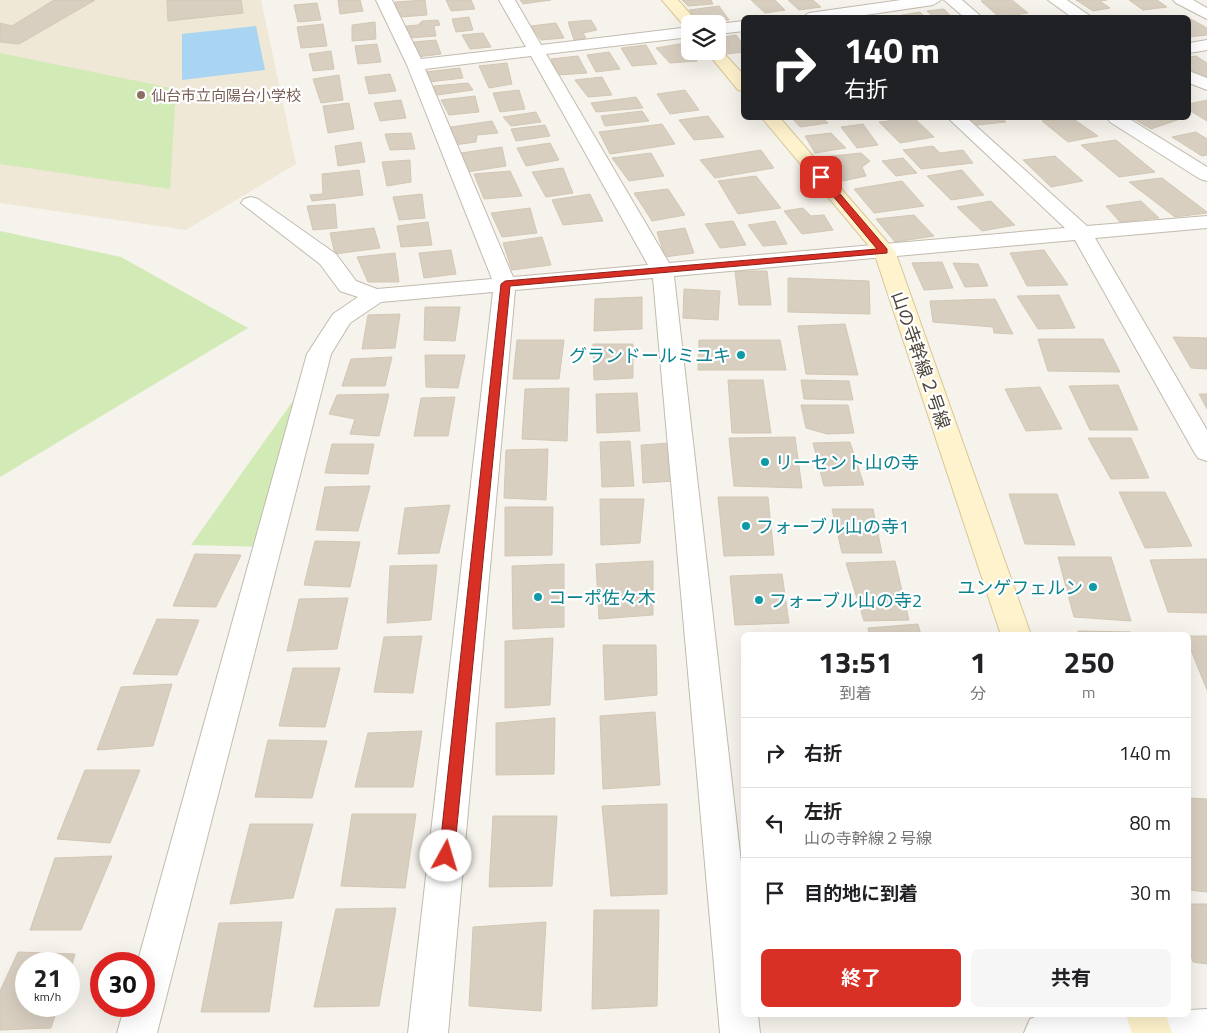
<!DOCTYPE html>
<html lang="ja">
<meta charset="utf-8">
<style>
:root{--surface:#fff;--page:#f6f6f6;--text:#202124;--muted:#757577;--line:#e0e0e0;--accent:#d93025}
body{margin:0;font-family:"Titillium Web","Noto Sans JP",sans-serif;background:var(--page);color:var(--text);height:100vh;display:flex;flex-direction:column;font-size:19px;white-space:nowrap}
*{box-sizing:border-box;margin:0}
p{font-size:16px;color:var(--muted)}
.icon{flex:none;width:28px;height:28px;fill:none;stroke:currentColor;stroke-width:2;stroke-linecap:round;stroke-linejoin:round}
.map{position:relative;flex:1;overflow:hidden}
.details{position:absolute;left:741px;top:632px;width:450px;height:385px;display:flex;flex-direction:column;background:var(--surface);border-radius:8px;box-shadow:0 5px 20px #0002}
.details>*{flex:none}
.top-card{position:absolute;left:741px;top:15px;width:450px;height:105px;border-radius:8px;box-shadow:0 5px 20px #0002;background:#202124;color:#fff;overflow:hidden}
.controls{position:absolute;left:681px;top:15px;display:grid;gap:10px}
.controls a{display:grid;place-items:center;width:45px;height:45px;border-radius:8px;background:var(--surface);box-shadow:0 5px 20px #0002;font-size:25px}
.speed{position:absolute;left:15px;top:952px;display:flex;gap:10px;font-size:25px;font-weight:700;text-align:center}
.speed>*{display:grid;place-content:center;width:65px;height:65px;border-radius:50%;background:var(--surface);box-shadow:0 5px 20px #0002;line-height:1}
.speed small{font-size:12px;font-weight:400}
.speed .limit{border:8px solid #d22;background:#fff;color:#111}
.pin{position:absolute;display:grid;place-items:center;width:42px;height:42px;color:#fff;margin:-21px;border-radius:10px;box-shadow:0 2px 8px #0006}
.me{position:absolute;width:55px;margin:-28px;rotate:6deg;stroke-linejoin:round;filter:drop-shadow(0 0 4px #0008)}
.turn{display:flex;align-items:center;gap:18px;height:105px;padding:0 20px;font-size:22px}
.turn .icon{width:65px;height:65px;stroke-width:2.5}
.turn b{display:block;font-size:35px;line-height:42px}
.eta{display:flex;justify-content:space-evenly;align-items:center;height:85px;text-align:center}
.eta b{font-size:30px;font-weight:700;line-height:35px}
.action{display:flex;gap:10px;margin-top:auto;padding:10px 20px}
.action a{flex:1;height:58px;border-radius:8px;background:var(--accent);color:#fff;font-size:20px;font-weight:700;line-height:58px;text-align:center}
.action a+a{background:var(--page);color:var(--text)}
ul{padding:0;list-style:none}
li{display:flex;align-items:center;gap:15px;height:70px;padding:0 20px;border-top:1px solid var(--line)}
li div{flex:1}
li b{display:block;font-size:19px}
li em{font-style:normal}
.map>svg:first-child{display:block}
.education{fill:#efe8d6}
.green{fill:#d2eab5}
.water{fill:#a9d4f2}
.building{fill:#d8cfc1;stroke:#d3c7b4}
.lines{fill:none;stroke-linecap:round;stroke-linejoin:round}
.street-casing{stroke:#c2bbae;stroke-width:2}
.secondary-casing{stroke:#d6c79b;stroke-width:2}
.street{fill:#fff;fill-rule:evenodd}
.secondary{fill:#fff3cd;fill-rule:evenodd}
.route{fill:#d93025;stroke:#8d1f18}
.education-dot{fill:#8d6e63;stroke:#fff;stroke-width:2}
.culture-dot{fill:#0f9aa8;stroke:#fff;stroke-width:2}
.labels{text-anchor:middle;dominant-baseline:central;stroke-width:4.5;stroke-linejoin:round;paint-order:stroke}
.far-education-label{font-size:15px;fill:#785e54;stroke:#fff;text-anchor:start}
.culture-label{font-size:18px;fill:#0d838f;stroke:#fff;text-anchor:start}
.street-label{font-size:18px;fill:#4b4439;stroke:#fff}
</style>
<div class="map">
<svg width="1207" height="1033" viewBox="0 0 1207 1033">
<rect width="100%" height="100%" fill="#f6f3ec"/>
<polygon class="education" points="0,0 261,0 296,164 186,230 0,203"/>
<g class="green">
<polygon points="0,53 176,89 170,189 0,164"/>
<polygon points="0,231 121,257 248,328 0,477"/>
<polygon points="314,371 268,547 191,545"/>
</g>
<polygon class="water" points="256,26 265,70 182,80 182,34"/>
<g class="building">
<polygon points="54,0 95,0 19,44 0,42 0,23 12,26"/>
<polygon points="167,0 241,0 243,13 168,21"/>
<polygon points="338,0 360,0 363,11 340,14"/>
<polygon points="425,0 427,15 400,17 395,2"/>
<polygon points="446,0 471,0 475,9 451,11"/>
<polygon points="520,0 551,0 523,4"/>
<polygon points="682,0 711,0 713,4 688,6"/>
<polygon points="751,0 775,0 785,10 765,13"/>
<polygon points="788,0 813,0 821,7 799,10"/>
<polygon points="991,0 1012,0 1028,13 999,17 981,1"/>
<polygon points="1076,0 1107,0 1100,1 1110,8 1093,11"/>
<polygon points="1129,0 1157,0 1167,7 1143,10"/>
<polygon points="317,3 321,20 298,22 294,5"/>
<polygon points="719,6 729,20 699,23 689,10"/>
<polygon points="944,9 953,18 934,18 927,11"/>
<polygon points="920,12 926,18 885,18"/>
<polygon points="469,17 473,30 456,32 452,19"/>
<polygon points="1189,18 1207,28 1207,35 1189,37"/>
<polygon points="438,20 440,25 434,26 436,36 409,38 406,26 418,25 422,21"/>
<polygon points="591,20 597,30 583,33 586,38 574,40 568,22"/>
<polygon points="375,22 376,39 352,41 352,25"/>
<polygon points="556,23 564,38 541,40 531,26"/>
<polygon points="323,24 327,46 301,48 297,27"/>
<polygon points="483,33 491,47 470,49 462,35"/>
<polygon points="736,35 744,46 744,52 726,54 718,43 718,38"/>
<polygon points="436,40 441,54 417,57 414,42"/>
<polygon points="685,43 697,61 670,63 656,48"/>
<polygon points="377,44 381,62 358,64 355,46"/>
<polygon points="646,45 657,64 632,66 621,48"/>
<polygon points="331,51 334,69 313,71 309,54"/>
<polygon points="609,52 620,69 596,72 587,55"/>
<polygon points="578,56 587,73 558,75 551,59"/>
<polygon points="1196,56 1207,63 1207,78 1189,71 1189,57"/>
<polygon points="507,63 512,84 489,88 479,66"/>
<polygon points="460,68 463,78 429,82 425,72"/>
<polygon points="390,74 396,91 369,94 365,77"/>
<polygon points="339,75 343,100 321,103 313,79"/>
<polygon points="602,77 612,95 588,97 575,80"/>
<polygon points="468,83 473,90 437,95 434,86"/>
<polygon points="519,90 525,109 500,112 493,93"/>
<polygon points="685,90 699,110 670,114 657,94"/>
<polygon points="475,96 479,112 449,115 441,100"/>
<polygon points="636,97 643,108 596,112 591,103"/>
<polygon points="401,100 406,118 380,121 374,103"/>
<polygon points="1207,100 1207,121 1189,110 1189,104"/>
<polygon points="349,103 354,129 328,133 323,106"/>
<polygon points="642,111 649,121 605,126 601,116"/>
<polygon points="536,112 541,122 511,126 503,117"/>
<polygon points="708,116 724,137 694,140 679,120"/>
<polygon points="792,118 823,118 828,123 800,127"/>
<polygon points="914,118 934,137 900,143 879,122"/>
<polygon points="969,118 1002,118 1006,122 977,125"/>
<polygon points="1072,118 1098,136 1068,142 1042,121"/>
<polygon points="1132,118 1178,118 1180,119 1151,129"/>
<polygon points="492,121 498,133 477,135 476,142 454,145 451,127"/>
<polygon points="662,124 675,144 610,154 599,132"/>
<polygon points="863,124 878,145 857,148 841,127"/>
<polygon points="545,125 550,136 516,141 511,129"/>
<polygon points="1196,132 1207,139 1207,155 1202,156 1172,137"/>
<polygon points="411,133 415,149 390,150 385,134"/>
<polygon points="831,133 846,148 815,153 805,136"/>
<polygon points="1116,140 1155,172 1119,177 1081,145"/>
<polygon points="361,142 365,162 338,166 335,146"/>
<polygon points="550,143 559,160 526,166 517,148"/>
<polygon points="933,146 940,153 963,150 973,163 921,169 903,150"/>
<polygon points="502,147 506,166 467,172 461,153"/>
<polygon points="761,150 774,168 715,178 700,160"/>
<polygon points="651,153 664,176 629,181 612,158"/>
<polygon points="861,153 870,161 862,167 866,176 843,181 823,157"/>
<polygon points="1055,156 1083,181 1051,187 1023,160"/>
<polygon points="903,158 917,173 896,176 882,161"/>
<polygon points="410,160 411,182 387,186 382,162"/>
<polygon points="563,168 573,193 546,197 532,172"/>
<polygon points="359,170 363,195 312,201 310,195 323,194 322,174"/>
<polygon points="962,170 984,195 951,200 927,176"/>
<polygon points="510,171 522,196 484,199 474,174"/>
<polygon points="756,176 781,208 738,214 718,181"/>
<polygon points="1162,178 1207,212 1207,213 1175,217 1129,182"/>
<polygon points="902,181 924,206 874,213 854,189"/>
<polygon points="668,189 685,215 652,221 634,193"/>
<polygon points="422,194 425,218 399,220 393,197"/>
<polygon points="590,194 603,221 563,225 552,200"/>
<polygon points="991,201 1015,225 982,231 957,207"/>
<polygon points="1141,201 1159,218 1120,222 1106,206"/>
<polygon points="335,204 337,228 313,230 307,206"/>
<polygon points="530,208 537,233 502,237 491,213"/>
<polygon points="803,208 811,216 824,215 833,230 802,234 784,211"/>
<polygon points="914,215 934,236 895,242 876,219"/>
<polygon points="733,221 746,245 720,248 705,224"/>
<polygon points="775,221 787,244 763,246 748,225"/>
<polygon points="428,222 432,245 401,247 397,226"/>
<polygon points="374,228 380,248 335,254 330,233"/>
<polygon points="685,228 694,253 665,257 657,232"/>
<polygon points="542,237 551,265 512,270 503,243"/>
<polygon points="451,250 456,274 424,278 419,253"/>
<polygon points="1044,250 1068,285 1027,286 1010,253"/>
<polygon points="395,253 399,282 368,282 357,257"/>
<polygon points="942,262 953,288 924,290 912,263"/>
<polygon points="953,263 978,264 988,286 965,287"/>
<polygon points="735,271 767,271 771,305 739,305"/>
<polygon points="788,278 869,281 870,314 788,312"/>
<polygon points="684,289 720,291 718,320 683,318"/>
<polygon points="1059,295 1075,328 1038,329 1017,296"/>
<polygon points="642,297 642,329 594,331 595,299"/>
<polygon points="995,299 1013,334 994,333 993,327 933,322 930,301"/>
<polygon points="425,307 460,307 455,341 424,340"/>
<polygon points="400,314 395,348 362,349 368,315"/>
<polygon points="845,324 858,375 806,374 798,326"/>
<polygon points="1173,337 1207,338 1207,369 1191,368"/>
<polygon points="1038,339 1103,339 1120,372 1048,371"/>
<polygon points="517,340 564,340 559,379 513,379"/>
<polygon points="699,340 780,340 786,370 698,370"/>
<polygon points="593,344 633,344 633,378 594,380"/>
<polygon points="425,355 465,355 458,388 426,387"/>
<polygon points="392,357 385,386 342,386 351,359"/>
<polygon points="728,380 763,380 771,433 732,433"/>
<polygon points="801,380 849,381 853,400 804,399"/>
<polygon points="1118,385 1138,430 1090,430 1069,386"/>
<polygon points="1040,387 1062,429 1026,431 1005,389"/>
<polygon points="569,388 567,441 522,439 525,389"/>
<polygon points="637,393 640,431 597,433 596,394"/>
<polygon points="389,394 379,436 350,434 355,419 329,414 337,395"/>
<polygon points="1199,394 1207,394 1207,409"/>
<polygon points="455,397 448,436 414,436 421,398"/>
<polygon points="801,405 848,405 854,433 827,434 806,428"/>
<polygon points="795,437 802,488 734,486 729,438"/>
<polygon points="1088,438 1131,438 1149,478 1111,479"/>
<polygon points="630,441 634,486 602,487 600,442"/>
<polygon points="850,442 864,485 824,486 813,443"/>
<polygon points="671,443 675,481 643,483 641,445"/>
<polygon points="332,444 374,444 368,474 325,473"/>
<polygon points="548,449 546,500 504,498 506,450"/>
<polygon points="370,486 358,531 316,530 325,487"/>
<polygon points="1119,492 1165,492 1192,546 1145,548"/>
<polygon points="1009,494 1057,494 1075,545 1025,544"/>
<polygon points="718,497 768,497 774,555 724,556"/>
<polygon points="600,499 644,499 640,543 601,545"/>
<polygon points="450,505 439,553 398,554 405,508"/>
<polygon points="505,507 553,507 552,555 505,556"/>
<polygon points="832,509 873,509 882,553 842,553"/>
<polygon points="315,541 360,542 350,587 304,585"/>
<polygon points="195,554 241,555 216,607 173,606"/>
<polygon points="1058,557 1111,557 1131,621 1074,617"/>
<polygon points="1207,559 1207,613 1168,612 1150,560"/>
<polygon points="653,561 653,615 599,619 596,564"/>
<polygon points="895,561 909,620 864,621 846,563"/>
<polygon points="564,564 564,627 513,629 512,566"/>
<polygon points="437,565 431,620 387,623 390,566"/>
<polygon points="782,574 789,623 735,625 730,576"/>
<polygon points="348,598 337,649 287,651 299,599"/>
<polygon points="157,619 199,620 177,675 133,674"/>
<polygon points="918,624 921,635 869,635 868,628"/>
<polygon points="1078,631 1131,632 1132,635 1079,635"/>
<polygon points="422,636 413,693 374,692 384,637"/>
<polygon points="1189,636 1207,636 1207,690 1189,645"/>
<polygon points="553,638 550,705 505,708 505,641"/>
<polygon points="603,645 656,645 657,695 605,700"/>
<polygon points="293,668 340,668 325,727 279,726"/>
<polygon points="172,684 153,746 97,750 121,687"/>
<polygon points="655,712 660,785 603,789 600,716"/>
<polygon points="555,718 554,774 496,775 496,723"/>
<polygon points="422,731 413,787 355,787 368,733"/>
<polygon points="268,740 327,741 312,798 255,797"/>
<polygon points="85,770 140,770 110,843 57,839"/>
<polygon points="1189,798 1207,799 1207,892 1189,890"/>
<polygon points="667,804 667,894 611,896 602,806"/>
<polygon points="352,814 416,814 405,888 341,886"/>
<polygon points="493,816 557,816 552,886 489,887"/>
<polygon points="250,824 313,824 293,898 230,904"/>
<polygon points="112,856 81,930 30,930 55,858"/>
<polygon points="1189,904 1207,904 1207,964 1193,962 1189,949"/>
<polygon points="396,908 379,1006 314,1007 336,909"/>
<polygon points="594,910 659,910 657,1006 592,1009"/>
<polygon points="282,922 269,1012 201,1012 219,923"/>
<polygon points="546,922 541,1011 469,1006 473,927"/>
<polygon points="18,952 75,954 69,974 69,964 26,964 26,1006 58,1006 51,1028 0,1030 0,991"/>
</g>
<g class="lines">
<g class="street-casing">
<g id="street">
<path d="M376,0H392L421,59L526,47L499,0H515L541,45L690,27V37L546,54L669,263L1065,228L948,118H967L1087,226L1207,216V228L1095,238L1207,430V461L1198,458L1194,452L1075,240L674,276L744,888V1015H758L760,1033H720L653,278L515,290L448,1033H408L493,292L381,302L350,323L331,354L157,1033H117L125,1006H144V964H137L307,354L333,314L358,297L340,291L320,264L241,203L244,199L251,197L258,199L336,254L356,281L377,289L492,279L407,65ZM531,56L648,265L513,277L425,69Z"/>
<polygon points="901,0 941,0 933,5 845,18 801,18 809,13"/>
<polygon points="944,0 962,0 983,18 965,18"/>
<polygon points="1048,0 1067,0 1093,18 1073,18"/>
<polygon points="1173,0 1193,0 1207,8 1207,19 1176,3"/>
<polygon points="744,21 744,31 718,34 718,24"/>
<polygon points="1207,40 1207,50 1189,53 1189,43"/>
<polygon points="1189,71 1207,78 1207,90 1189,83"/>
<polygon points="1107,118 1128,118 1207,167 1207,181 1200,179 1110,122"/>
<polygon points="1207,1009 1207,1033 1024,1033 1030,1019 1040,1015 1189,1015 1189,1010"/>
</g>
</g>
<g class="secondary-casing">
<g id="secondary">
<polygon points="662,0 678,0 699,24 690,24 690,29 685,27"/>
<polygon points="718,47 744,75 744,91 738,90 706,51 718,51"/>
<polygon points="762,118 780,118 895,251 1031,635 1001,635 874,252"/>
<polygon points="1126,1015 1166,1015 1172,1033 1132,1033"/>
</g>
</g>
<use href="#street" class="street"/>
<use href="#secondary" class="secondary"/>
</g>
<polygon class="route" points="818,175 824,175 887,249 887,253 510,286 454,856 452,860 446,862 441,860 439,856 501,284 505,281 877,249 818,178"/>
<circle class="education-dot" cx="141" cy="95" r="5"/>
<g class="culture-dot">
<circle cx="741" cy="355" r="5"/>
<circle cx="765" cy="462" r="5"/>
<circle cx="746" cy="526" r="5"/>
<circle cx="1093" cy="587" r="5"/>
<circle cx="538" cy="597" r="5"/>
<circle cx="759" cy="600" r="5"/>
</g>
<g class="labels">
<g class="far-education-label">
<text x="151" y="95">仙台市立向陽台小学校</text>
</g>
<g class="culture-label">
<text x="731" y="355" text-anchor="end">グランドールミユキ</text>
<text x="775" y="462">リーセント山の寺</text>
<text x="756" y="526">フォーブル山の寺1</text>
<text x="1083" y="587" text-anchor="end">ユンゲフェルン</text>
<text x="548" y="597">コーポ佐々木</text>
<text x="769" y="600">フォーブル山の寺2</text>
</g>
<g class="street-label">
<text transform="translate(921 360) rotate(71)">山の寺幹線２号線</text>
</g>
</g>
</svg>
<div class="controls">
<a><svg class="icon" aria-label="layers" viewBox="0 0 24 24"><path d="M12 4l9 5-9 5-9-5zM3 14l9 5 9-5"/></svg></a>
</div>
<div class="speed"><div>21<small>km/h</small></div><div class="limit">30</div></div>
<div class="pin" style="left:821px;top:177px;background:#d93025"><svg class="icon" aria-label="arrive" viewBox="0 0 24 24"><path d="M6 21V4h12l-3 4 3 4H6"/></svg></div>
<svg class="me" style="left:446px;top:856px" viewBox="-20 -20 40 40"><circle r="19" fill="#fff"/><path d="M0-13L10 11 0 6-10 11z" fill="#d93025"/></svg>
<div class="top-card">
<div class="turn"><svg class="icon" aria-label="right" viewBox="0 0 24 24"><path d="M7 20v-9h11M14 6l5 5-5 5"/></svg><div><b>140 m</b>右折</div></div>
</div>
<section class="details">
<div class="eta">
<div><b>13:51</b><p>到着</p></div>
<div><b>1</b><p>分</p></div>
<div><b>250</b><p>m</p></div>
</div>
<ul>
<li><svg class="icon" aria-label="right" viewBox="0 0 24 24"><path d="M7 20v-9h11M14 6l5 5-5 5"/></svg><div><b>右折</b></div><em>140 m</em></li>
<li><svg class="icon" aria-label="left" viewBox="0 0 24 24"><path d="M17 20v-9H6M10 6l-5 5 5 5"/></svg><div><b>左折</b><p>山の寺幹線２号線</p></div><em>80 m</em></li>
<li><svg class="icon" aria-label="arrive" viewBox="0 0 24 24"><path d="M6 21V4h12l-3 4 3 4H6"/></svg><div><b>目的地に到着</b></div><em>30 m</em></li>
</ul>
<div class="action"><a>終了</a><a>共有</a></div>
</section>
</div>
